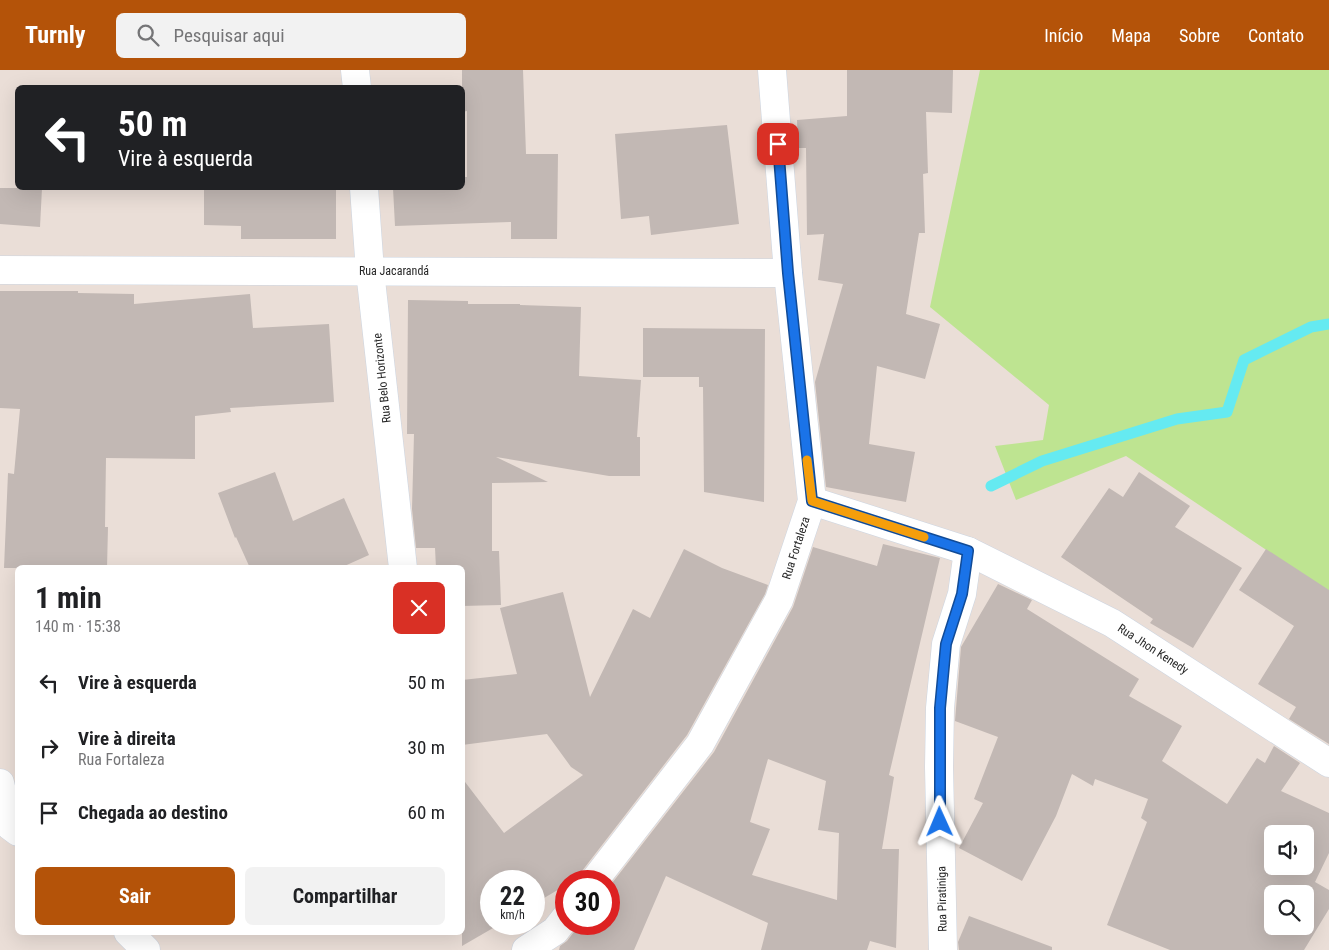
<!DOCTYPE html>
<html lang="pt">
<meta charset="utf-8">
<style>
:root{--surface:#fff;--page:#f2f2f2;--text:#202124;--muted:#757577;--accent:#b45309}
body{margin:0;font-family:"Roboto Condensed",sans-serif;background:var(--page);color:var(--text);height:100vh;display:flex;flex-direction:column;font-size:19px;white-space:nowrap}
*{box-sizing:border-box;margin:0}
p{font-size:16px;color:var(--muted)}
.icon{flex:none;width:28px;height:28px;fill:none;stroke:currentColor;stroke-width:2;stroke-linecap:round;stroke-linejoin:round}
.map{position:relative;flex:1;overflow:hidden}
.sheet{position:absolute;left:15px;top:495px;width:450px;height:370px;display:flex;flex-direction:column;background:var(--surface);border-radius:8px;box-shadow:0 5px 20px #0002}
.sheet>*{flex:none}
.top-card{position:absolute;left:15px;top:15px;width:450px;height:105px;border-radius:8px;box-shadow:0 5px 20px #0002;background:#202124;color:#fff;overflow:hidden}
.fabs{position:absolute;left:1264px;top:755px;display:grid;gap:10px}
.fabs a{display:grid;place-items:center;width:50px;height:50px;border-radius:8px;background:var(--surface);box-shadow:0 5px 20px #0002;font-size:25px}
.speed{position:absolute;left:480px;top:800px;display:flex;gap:10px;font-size:25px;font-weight:700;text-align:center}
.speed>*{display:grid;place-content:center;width:65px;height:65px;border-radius:50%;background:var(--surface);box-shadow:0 5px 20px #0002;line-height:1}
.speed small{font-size:12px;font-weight:400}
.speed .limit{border:8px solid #d22;background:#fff;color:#111}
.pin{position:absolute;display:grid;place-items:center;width:42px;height:42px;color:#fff;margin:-21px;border-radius:10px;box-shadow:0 2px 8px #0006}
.me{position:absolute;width:55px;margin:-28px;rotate:359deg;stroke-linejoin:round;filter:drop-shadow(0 0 4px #0008)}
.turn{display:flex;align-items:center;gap:18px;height:105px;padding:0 20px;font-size:22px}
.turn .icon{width:65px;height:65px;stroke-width:2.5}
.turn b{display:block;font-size:35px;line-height:42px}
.round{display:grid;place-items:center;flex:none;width:52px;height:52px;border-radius:8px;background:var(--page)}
.overview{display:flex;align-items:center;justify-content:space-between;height:85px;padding:0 20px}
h1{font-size:30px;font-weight:700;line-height:38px}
.primary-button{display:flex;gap:10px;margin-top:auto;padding:10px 20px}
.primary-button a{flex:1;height:58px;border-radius:8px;background:var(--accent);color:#fff;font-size:20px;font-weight:700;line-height:58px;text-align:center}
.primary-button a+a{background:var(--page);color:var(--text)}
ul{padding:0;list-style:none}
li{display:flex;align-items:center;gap:15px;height:65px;padding:0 20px}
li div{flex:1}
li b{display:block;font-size:19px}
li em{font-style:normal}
header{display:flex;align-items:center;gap:30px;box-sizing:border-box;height:70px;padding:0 25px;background:var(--accent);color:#fff}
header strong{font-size:24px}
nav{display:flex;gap:28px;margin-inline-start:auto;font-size:18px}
.search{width:350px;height:45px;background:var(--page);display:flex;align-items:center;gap:12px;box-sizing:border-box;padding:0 18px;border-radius:8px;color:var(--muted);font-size:19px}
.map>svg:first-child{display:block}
.green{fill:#bee491}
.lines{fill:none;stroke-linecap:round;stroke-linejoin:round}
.stream{stroke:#65eaf1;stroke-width:11}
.building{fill:#c2b8b4;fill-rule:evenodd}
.minor-casing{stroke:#ccd5e1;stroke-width:29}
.minor{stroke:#fff;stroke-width:28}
.route-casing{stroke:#114b97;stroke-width:12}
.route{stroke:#1a73e8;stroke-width:9}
.slow{stroke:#f59e0b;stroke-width:9}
.labels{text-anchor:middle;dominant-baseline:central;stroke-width:4;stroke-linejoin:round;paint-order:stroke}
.street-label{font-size:12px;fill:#272727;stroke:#fff}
</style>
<header>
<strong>Turnly</strong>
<div class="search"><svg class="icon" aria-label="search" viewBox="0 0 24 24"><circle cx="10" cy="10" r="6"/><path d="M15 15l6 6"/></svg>Pesquisar aqui</div>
<nav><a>Início</a><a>Mapa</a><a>Sobre</a><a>Contato</a></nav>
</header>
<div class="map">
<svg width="1329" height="880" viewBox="0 0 1329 880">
<rect width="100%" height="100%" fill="#eaded7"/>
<polygon class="green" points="980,0 1329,0 1329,522 1126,386 1016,430 995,376 1043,370 1049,335 930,237"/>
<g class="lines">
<polyline class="stream" points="991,416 1042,391 1177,349 1227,342 1244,290 1311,257 1329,254"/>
</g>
<g class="building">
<polygon points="462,0 523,0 526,84 558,84 557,169 511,169 511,152 395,156 393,118 462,118 462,107 467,107 467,41 462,42"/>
<polygon points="847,0 953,0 952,43 926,42 928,103 923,104 925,163 919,163 906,244 940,254 925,309 877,296 869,374 915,382 906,432 826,417 815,312 843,214 818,210 824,164 807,165 806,78 798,78 797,50 847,46"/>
<polygon points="727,55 739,154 651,165 649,146 621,149 615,64"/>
<polygon points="0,118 42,118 40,157 0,154"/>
<polygon points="204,118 336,118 336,169 241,169 241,156 204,155"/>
<polygon points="0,221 78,221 78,223 134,224 134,234 250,224 253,258 329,254 334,332 230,338 231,342 195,346 195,389 106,388 105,457 108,457 107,498 4,498 8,403 14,404 20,339 0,338"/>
<polygon points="408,230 468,231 468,234 520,234 520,235 581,237 579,306 641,310 637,367 640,367 640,406 609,406 496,387 548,412 492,413 492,481 499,481 501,535 462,536 462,498 436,498 435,478 416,478 412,439 414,364 407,364"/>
<polygon points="643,258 765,259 764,432 704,422 703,317 699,317 699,307 643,307"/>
<polygon points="275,402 293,451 344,428 369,485 340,498 250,498 236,467 235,468 218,423"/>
<polygon points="1139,402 1190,436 1175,457 1242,498 1193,578 1150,553 1153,549 1061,487 1109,418 1123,427"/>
<path d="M883,474L940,488L889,705L894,707L882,779H899L896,878L870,871L867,880H761L768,853L666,806L634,880H559L560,876L567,871L580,854H609V817L714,682L793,537L813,477L877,496ZM768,689L826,711L818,760L839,763L837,830L752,805L770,759L750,752Z"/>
<polygon points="684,479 722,498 768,515 765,524 687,665 582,801 579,807 572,811 566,811 566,815 534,834 534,811 491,811 491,854 500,854 462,876 462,708 504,763 583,705 571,697 547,664 462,675 462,610 517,604 500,538 563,522 590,627 633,539 650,548"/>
<polygon points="1266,479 1329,520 1329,674 1289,649 1296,637 1258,614 1294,556 1239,520"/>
<path d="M998,514L1032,530L1027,539L1139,609L1129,626L1182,656L1162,691L1227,734L1257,688L1265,693L1274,676L1300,693L1281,721L1329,743V783L1315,812L1329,820V839L1304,880H1170L1107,855L1147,752L1141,748L1148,729L1095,709L1093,716L1072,704L1056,746L1022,811L959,778L983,733L974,729L998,667L955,651L961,577ZM1272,764H1305V796H1272ZM1272,824H1305V856H1272Z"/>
<polygon points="969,846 1052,877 1052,880 959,880 958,872"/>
</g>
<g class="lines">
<g class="minor-casing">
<g id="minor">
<polyline points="355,0 357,18"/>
<polyline points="364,118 370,201 403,498"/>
<polyline points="0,200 788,203"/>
<polyline points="812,431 968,481 1112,553 1329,693"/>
<polyline points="0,713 10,756 18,762"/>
<polyline points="594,811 700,674 779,530 812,431 788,203 772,0"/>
<polyline points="128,862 146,880"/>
<polyline points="526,880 555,861 566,847"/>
<polyline points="943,880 939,697 940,638 946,574 962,524 968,481"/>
</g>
</g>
<use href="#minor" class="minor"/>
</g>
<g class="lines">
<g class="route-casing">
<polyline id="route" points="778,74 788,203 812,431 968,481 962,524 946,574 940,638 940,752"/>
</g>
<use href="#route" class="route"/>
<polyline class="slow" points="807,390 812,431 924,467"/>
</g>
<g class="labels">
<g class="street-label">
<text x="394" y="201">Rua Jacarandá</text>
<text transform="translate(382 308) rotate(-96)">Rua Belo Horizonte</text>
<text transform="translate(796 478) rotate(-72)">Rua Fortaleza</text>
<text transform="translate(1153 579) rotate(33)">Rua Jhon Kenedy</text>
<text transform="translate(942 829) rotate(-91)">Rua Piratiniga</text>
</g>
</g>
</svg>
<div class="fabs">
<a><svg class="icon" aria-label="sound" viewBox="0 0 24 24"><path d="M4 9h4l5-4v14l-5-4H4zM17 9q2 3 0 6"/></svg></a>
<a><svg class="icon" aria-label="search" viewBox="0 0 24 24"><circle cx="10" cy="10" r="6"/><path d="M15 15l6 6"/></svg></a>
</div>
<div class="speed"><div>22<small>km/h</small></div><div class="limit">30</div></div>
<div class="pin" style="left:778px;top:74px;background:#d93025"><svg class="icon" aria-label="arrive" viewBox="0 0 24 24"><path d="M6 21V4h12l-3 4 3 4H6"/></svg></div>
<svg class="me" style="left:940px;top:752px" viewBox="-20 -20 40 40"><path d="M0-17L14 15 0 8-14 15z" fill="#1a73e8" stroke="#fff" stroke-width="4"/></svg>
<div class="top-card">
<div class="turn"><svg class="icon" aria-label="left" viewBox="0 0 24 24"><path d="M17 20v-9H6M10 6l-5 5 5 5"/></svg><div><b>50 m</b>Vire à esquerda</div></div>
</div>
<section class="sheet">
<div class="overview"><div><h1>1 min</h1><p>140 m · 15:38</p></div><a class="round" style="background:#d93025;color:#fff"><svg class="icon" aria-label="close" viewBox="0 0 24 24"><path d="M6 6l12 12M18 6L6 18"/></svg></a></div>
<ul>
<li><svg class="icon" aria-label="left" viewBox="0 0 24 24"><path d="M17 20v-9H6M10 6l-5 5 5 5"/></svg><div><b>Vire à esquerda</b></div><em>50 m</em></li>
<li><svg class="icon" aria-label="right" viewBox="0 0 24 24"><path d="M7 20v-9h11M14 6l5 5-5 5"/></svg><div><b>Vire à direita</b><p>Rua Fortaleza</p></div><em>30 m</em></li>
<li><svg class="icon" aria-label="arrive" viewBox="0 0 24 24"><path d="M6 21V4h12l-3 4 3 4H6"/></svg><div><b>Chegada ao destino</b></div><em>60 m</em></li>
</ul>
<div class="primary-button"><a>Sair</a><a>Compartilhar</a></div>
</section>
</div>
